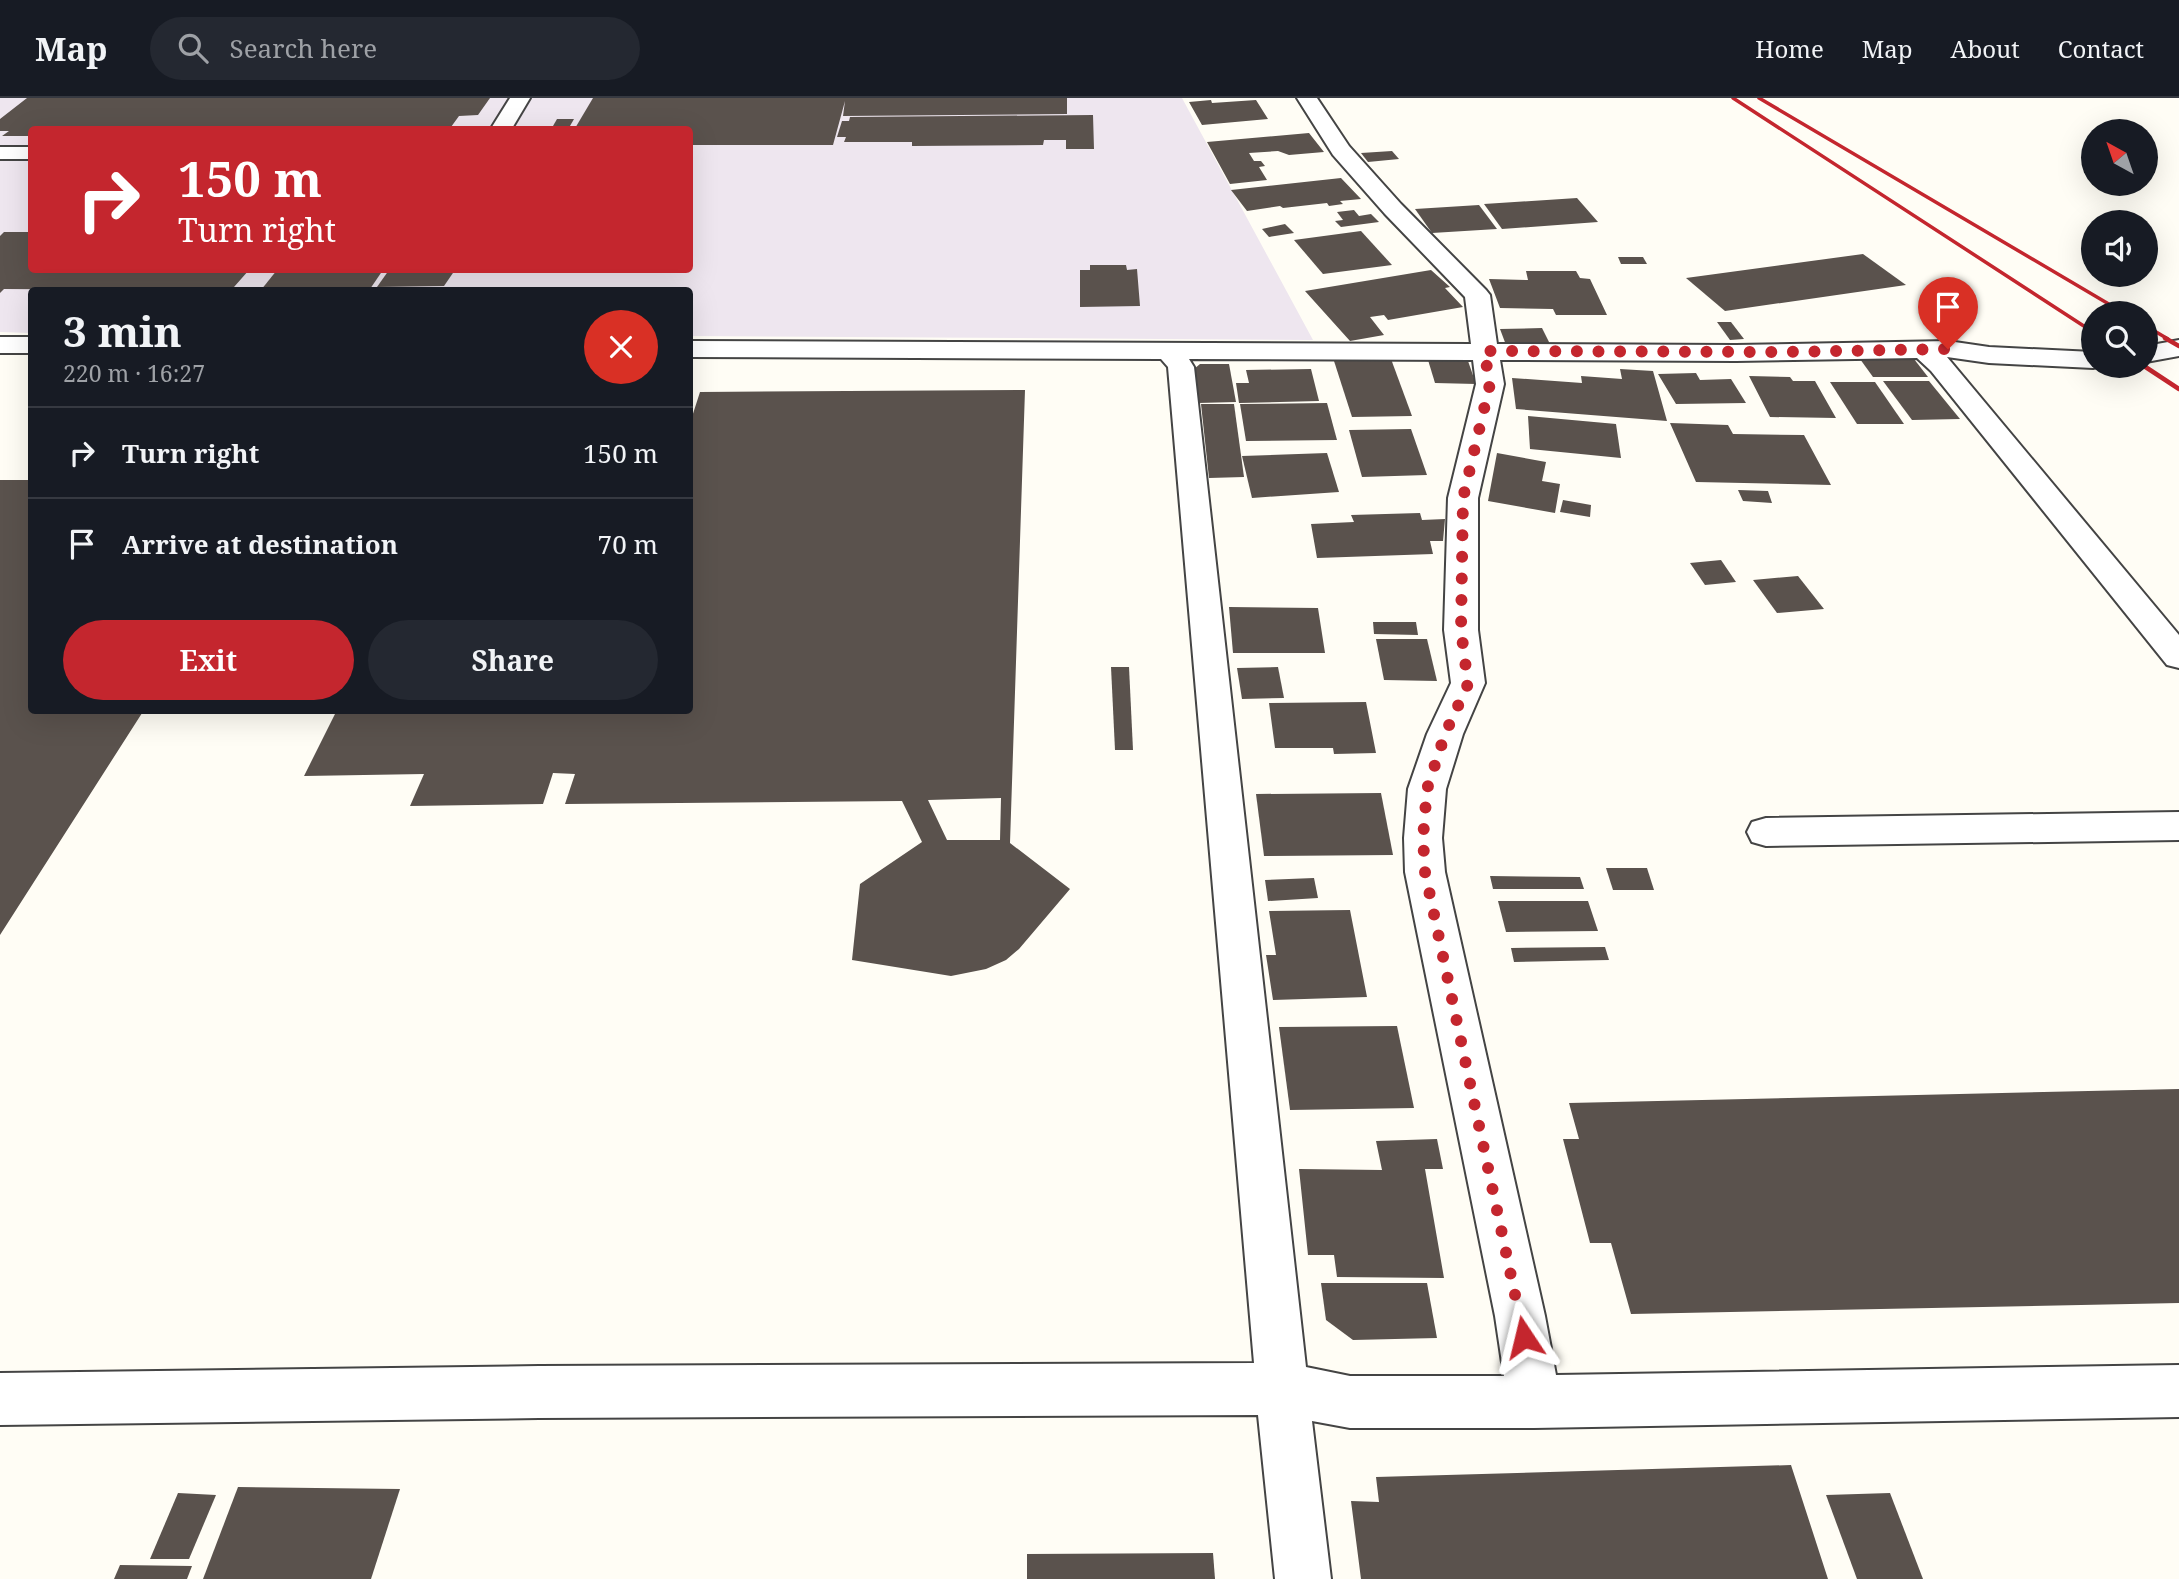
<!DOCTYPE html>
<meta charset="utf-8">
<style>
:root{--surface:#171b24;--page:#242831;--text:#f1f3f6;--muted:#9ea1a6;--line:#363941;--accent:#c4262e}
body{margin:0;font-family:"Noto Serif",serif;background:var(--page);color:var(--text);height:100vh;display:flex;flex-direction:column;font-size:26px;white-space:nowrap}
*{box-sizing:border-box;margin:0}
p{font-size:23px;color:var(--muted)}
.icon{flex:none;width:38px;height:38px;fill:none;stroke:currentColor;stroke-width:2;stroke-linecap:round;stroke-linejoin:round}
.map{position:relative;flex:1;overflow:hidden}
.details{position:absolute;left:28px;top:189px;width:665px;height:427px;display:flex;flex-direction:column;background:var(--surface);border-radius:7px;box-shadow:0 7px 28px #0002}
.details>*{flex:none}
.hud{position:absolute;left:28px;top:28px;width:665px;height:147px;border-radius:7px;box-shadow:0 7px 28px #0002;background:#c4262e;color:#fff;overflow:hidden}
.needle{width:46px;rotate:320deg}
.tools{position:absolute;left:2081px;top:21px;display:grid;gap:14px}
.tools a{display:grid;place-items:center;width:77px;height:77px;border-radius:50%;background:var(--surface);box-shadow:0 7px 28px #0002;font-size:35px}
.pin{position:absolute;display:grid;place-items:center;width:60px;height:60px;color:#fff;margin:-72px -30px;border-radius:50% 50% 50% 0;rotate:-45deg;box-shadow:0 0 7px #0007}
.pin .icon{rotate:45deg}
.me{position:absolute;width:77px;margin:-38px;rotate:350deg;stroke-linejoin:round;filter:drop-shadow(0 0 5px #0008)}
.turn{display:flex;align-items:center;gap:24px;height:147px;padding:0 35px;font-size:32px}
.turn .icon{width:91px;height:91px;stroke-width:2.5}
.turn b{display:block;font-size:49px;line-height:60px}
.round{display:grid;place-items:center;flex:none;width:74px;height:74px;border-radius:37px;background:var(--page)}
.summary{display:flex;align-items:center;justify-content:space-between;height:119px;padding:0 35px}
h1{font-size:42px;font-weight:700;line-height:52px}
.primary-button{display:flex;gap:14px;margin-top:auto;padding:14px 35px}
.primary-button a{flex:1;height:80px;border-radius:42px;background:var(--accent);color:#fff;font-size:28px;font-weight:700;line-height:80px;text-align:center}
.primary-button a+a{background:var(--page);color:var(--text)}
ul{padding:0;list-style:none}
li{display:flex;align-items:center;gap:21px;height:91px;padding:0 35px;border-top:2px solid var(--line)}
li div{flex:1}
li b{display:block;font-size:26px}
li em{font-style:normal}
header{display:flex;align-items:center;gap:42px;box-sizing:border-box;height:98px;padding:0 35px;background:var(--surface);border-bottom:2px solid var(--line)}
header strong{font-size:33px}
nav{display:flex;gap:38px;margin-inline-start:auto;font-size:24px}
.search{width:490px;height:63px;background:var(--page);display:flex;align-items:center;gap:18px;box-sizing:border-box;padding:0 24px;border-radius:38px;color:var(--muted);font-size:26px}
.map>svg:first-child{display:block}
.industrial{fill:#eee6ef;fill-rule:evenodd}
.building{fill:#5a524d;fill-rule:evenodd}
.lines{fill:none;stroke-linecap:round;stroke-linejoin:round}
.minor-casing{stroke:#444;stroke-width:4}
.minor{fill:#fff;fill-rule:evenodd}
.rail-far1{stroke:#c4262e;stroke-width:3.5}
.rail{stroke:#c4262e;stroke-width:4.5}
.route{stroke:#c4262e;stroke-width:12;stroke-dasharray:0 21.6}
</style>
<header>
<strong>Map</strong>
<div class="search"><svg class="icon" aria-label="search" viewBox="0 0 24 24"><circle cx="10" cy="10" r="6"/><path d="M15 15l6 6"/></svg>Search here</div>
<nav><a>Home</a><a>Map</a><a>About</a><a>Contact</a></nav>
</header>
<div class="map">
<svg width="2179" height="1481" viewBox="0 0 2179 1481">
<rect width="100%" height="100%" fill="#fffdf5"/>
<path class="industrial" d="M0,0H1182L1313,242L690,238V192H32L31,235L0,234ZM32,32H690V172H32Z"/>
<g class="building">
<polygon points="27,0 490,0 478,17 459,18 451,29 32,32 32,38 2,38 9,33 0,33 0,21"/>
<polygon points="593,0 1067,0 1067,16 843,18 845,3 833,47 690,47 690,32 574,32"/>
<polygon points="1211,2 1212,5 1256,2 1268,21 1202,27 1189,4"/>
<polygon points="1093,17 1094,51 1066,51 1066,42 1044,42 1043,47 912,48 912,44 844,44 846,39 837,39 842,23 849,23 850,19"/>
<polygon points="557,21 574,21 570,28 553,28"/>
<polygon points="1309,35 1324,54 1289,57 1278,53 1249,55 1254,63 1261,63 1265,68 1259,69 1267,82 1230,86 1207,44"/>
<polygon points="1392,53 1399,61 1368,64 1361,55"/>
<polygon points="1341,80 1361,101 1340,103 1343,106 1329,108 1327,105 1283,110 1280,108 1247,113 1231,92"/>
<polygon points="1577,100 1598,124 1502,131 1484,106"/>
<polygon points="1479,107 1497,131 1432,135 1415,111"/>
<polygon points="1354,112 1359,118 1371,116 1379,124 1341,129 1335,123 1343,122 1337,114"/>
<polygon points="1285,126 1294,135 1269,139 1262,131"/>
<polygon points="1361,133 1392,167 1323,176 1294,142"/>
<polygon points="4,134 32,134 32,172 249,172 234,189 162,189 160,192 4,191 0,195 0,138"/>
<polygon points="1863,156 1906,187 1725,213 1686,180"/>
<polygon points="1618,159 1643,159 1647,166 1621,166"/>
<polygon points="1090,167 1126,167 1127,172 1137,171 1140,208 1080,209 1080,172 1090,172"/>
<polygon points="277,172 383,172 370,191 261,192"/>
<polygon points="389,172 455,172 444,188 377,189"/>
<polygon points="1431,172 1450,189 1445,190 1463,209 1388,222 1384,217 1370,219 1384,237 1350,243 1305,193"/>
<polygon points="1526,173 1576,173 1580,180 1590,181 1607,217 1556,217 1553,211 1500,210 1489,181 1528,182"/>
<polygon points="1717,224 1731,224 1744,241 1730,242"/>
<polygon points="1542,230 1550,246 1506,247 1500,231"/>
<polygon points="1391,261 1412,318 1352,319 1334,263"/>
<polygon points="1860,261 1914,261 1928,279 1873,279"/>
<polygon points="1428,262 1468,263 1476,286 1435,285"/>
<polygon points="1200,266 1229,266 1236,304 1198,305 1194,271"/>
<polygon points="1311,271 1319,303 1239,305 1236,285 1249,285 1246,272"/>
<polygon points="1620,271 1653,273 1667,323 1516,311 1512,280 1582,285 1581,278 1622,281"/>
<polygon points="1696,275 1700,282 1731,281 1746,305 1676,306 1658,276"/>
<polygon points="1749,278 1790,279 1793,283 1815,283 1836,320 1770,319"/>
<polygon points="1883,283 1929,283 1960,321 1912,322"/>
<polygon points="1830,284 1875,284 1904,326 1857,326"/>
<path d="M1025,292L1010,745L1070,791L1019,851L1006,862L986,871L951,878L852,862L860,786L922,744L902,703L565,706L575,676L553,675L543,706L410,708L424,676L304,678L337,612H690V325L700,294ZM1001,700L1000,742H947L928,702Z"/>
<polygon points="1327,305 1337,342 1246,343 1240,306"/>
<polygon points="1201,306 1234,306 1244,379 1209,380"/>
<polygon points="1528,318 1616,326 1621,360 1530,351"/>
<polygon points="1670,325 1728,327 1733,336 1804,337 1831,387 1696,384"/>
<polygon points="1411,331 1427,377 1362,379 1349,332"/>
<polygon points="1327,355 1339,394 1252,400 1242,358"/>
<polygon points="1497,355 1546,364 1542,383 1560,386 1555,415 1488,403"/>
<polygon points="0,382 32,382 32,612 144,612 0,837"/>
<polygon points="1738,392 1768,393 1772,405 1743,403"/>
<polygon points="1563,402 1591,407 1590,419 1560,414"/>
<polygon points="1420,415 1422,422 1445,421 1443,443 1430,443 1433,456 1317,460 1311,426 1354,424 1351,417"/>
<polygon points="1721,462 1736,484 1705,487 1690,465"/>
<polygon points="1798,478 1824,511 1777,515 1753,482"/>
<polygon points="1229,509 1318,510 1325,555 1233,555"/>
<polygon points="1373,524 1416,524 1418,537 1374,536"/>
<polygon points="1376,541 1427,541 1437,583 1384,582"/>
<polygon points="1111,569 1129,569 1133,652 1115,652"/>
<polygon points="1278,569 1284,600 1242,601 1237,570"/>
<polygon points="1366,604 1376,655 1334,656 1333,650 1275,650 1269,605"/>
<polygon points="1381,695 1393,757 1264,758 1256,696"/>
<polygon points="1606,770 1647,770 1654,792 1613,792"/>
<polygon points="1490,778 1580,779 1584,791 1493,791"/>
<polygon points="1314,780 1318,800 1268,803 1265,782"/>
<polygon points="1498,803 1588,803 1598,833 1506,834"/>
<polygon points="1350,812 1367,899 1273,902 1266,857 1276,857 1269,813"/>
<polygon points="1605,849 1609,862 1514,864 1511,850"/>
<polygon points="1397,928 1414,1010 1290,1012 1279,929"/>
<polygon points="2179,991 2179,1205 1631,1216 1611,1145 1590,1145 1563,1041 1579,1041 1569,1005"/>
<polygon points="1437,1041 1443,1071 1425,1071 1444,1180 1337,1179 1334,1157 1308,1157 1299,1071 1382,1072 1376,1043"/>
<polygon points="1321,1185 1427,1185 1437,1240 1353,1242 1326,1222"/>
<polygon points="1791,1367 1828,1481 1361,1481 1351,1403 1379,1404 1376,1379"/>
<polygon points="238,1389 400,1391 371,1481 203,1481"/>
<polygon points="178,1395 216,1397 189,1461 150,1461"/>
<polygon points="1890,1395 1923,1481 1857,1481 1826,1397"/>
<polygon points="1213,1455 1215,1481 1027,1481 1027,1456"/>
<polygon points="120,1467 192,1468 187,1481 114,1481"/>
</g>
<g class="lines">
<g class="minor-casing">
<g id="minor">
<polygon points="510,0 530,0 511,32 490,32"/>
<path d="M1297,0H1317L1349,48L1401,106L1486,192L1490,197L1497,246L1736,247L1948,243L1989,249L2093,254V268H2102L2093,270L1989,265L1947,259L2179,537V570L2167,567L1931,273L1917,260L1736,263L1500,262L1504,286L1478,400V532L1485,585L1463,636L1446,691L1442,740L1445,774L1545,1218L1556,1277L2179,1267V1319L1534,1330H1350L1312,1323L1331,1481H1275L1258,1317L539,1320L0,1327V1275L539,1268L1254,1265L1168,269L1161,261L690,259V243L1471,246L1465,199L1385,116L1333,57ZM1189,261L1473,262L1476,286L1448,400L1444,532L1451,585L1427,636L1408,691L1404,740L1405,774L1495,1218L1504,1278H1350L1306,1269L1194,269Z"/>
<rect x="0" y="49" width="32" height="12"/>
<rect x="0" y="239" width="32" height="16"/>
<polygon points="2179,242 2179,258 2146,264 2146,248"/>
<polygon points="2179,714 2179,742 1766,748 1752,744 1747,734 1752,724 1766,720"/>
</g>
</g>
<use href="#minor" class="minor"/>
<g class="rail-far1">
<polyline points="1733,0 2093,234"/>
<polyline points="1759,0 2124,215"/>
<polyline points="2146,228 2168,241"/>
</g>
<g class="rail">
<polyline points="2165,240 2179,248"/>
<polyline points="2144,268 2179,291"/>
</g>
</g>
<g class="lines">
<polyline class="route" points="1524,1239 1425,774 1423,740 1427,691 1445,636 1468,586 1461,532 1463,400 1490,286 1484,253 1782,254 1948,251"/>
</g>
</svg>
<div class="tools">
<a><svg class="needle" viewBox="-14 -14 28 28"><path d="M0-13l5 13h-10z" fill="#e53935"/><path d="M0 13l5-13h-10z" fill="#9ea1a6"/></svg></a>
<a><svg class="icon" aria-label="sound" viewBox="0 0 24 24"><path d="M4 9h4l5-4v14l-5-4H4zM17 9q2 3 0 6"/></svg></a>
<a><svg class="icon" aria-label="search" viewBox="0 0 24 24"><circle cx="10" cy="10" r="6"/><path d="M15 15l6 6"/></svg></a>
</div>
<div class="pin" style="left:1948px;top:251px;background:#d93025"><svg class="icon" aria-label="arrive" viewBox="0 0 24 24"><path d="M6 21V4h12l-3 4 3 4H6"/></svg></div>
<svg class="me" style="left:1524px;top:1239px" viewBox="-20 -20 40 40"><path d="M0-17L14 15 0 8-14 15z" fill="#c4262e" stroke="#fff" stroke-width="4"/></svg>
<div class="hud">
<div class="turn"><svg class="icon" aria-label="right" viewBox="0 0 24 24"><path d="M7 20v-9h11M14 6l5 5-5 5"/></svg><div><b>150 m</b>Turn right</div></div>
</div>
<section class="details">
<div class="summary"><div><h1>3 min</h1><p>220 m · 16:27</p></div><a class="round" style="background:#d93025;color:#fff"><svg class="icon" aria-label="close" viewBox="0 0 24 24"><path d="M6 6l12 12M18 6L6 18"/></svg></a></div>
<ul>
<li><svg class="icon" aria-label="right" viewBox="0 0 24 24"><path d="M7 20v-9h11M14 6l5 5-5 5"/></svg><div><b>Turn right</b></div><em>150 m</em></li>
<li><svg class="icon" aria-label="arrive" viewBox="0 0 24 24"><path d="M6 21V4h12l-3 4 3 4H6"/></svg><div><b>Arrive at destination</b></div><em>70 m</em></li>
</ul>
<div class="primary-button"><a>Exit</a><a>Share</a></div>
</section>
</div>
